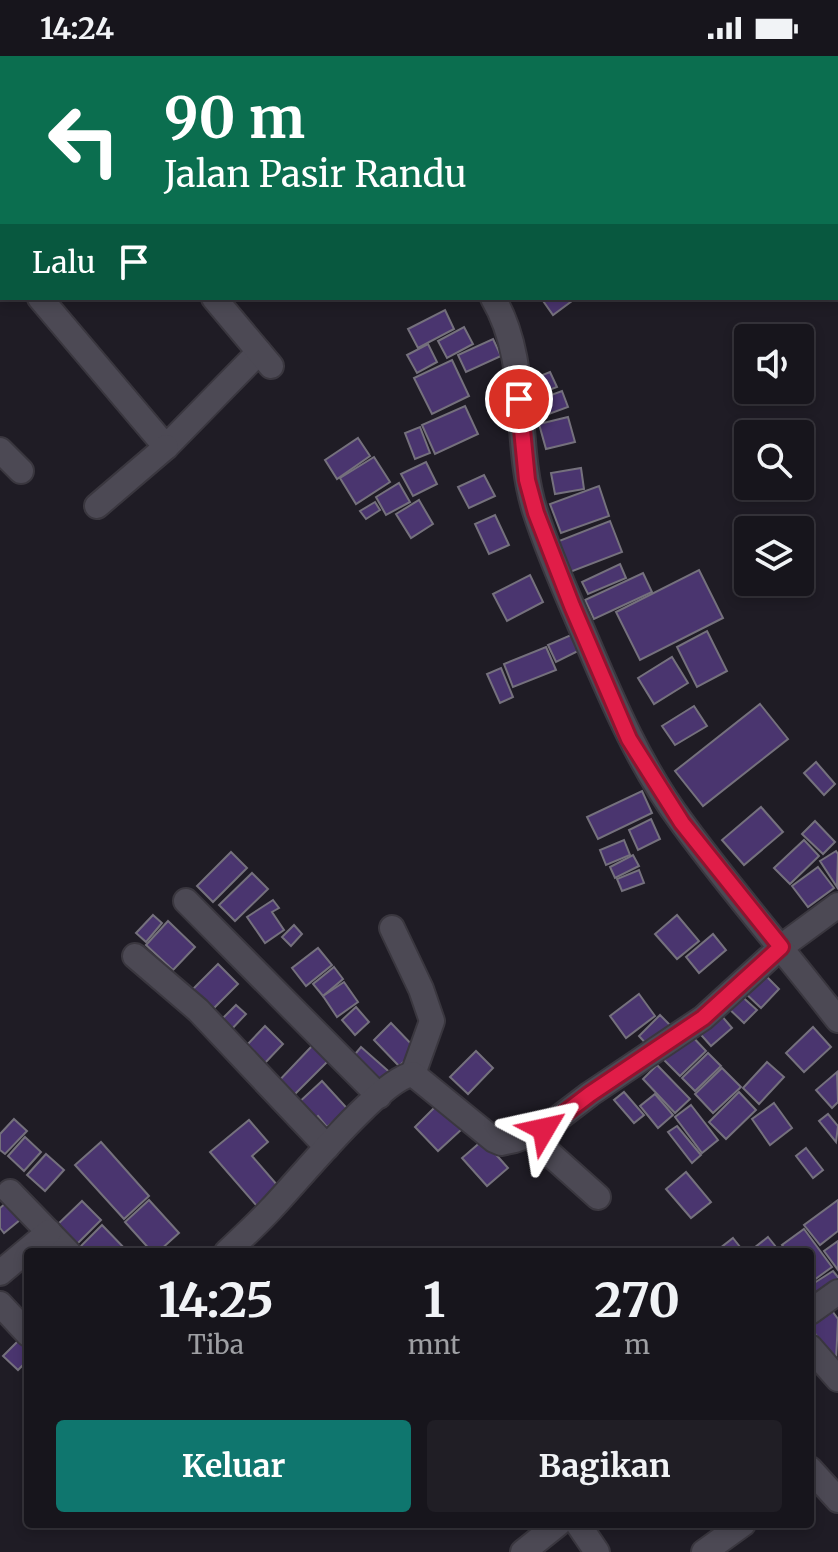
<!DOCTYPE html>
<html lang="id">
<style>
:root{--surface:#17151c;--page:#201e25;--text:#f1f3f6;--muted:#9e9fa3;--line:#36343b;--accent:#0f766e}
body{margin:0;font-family:Merriweather,serif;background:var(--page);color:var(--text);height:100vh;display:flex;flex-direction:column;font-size:30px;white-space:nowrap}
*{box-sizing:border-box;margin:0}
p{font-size:26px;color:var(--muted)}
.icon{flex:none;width:44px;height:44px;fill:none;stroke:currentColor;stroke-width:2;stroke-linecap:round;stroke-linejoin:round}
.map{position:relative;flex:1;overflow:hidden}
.panel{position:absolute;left:24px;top:1192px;width:790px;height:280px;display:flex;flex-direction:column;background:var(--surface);border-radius:8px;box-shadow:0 4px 12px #0003,0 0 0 2px var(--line)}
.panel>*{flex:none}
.banner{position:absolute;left:0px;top:0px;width:838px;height:244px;box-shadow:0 4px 12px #0003,0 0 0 2px var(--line);background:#0b6e4f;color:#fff;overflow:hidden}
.tools{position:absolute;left:734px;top:268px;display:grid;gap:16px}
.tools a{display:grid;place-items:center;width:80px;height:80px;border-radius:8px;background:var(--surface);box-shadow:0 4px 12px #0003,0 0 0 2px var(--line);font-size:40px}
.pin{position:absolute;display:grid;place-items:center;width:68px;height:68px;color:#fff;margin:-34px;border:4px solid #fff;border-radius:50%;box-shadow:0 2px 8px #0007}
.me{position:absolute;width:88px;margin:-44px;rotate:54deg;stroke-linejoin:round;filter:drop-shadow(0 0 6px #0008)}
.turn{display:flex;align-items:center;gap:28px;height:168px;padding:0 32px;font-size:36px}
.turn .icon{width:104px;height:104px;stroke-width:2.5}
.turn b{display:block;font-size:56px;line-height:68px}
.then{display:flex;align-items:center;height:76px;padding:0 32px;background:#0003;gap:16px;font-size:30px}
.eta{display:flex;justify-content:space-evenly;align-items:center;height:136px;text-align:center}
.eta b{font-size:48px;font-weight:700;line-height:56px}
.cta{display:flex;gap:16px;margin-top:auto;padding:16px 32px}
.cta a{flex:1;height:92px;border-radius:8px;background:var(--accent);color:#fff;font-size:32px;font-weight:700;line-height:92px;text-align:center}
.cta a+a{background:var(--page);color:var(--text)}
.status{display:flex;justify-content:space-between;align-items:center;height:56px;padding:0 40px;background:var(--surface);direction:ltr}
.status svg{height:22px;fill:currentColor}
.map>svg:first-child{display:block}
.building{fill:#4a356f;stroke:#75717d;stroke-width:2}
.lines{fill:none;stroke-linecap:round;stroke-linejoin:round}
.street-casing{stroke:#3a373f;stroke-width:28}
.secondary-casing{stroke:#3a373f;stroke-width:28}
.street{stroke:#4c4954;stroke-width:24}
.secondary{stroke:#4c4954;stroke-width:24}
.route-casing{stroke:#92132f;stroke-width:20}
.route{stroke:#e11d48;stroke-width:14}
</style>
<div class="status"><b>14:24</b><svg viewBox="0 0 49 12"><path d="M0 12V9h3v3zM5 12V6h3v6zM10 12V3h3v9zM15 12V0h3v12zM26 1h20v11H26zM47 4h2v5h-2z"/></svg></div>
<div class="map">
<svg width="838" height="1496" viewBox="0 0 838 1496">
<rect width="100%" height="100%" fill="#1f1c25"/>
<g class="building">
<polygon points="541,242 576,242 553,259"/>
<polygon points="445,254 454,273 418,292 408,273"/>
<polygon points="464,271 473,288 447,302 438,285"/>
<polygon points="493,283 501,300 466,316 458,299"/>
<polygon points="428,288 437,306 417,317 407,299"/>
<polygon points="452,304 469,340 432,358 414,322"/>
<polygon points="550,316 557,331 531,341 525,326"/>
<polygon points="562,335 568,351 538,362 532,346"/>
<polygon points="465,350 478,378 435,398 422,369"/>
<polygon points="568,361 575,386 546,393 539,368"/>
<polygon points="420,371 430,397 415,403 405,377"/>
<polygon points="358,382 370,400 337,423 325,404"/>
<polygon points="374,401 390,426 356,448 340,422"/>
<polygon points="426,406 437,428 413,440 401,418"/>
<polygon points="581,412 584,433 555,438 551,417"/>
<polygon points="484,419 495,440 469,452 458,431"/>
<polygon points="399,427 410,446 386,459 376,441"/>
<polygon points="599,430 609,460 561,477 550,448"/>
<polygon points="419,444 433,468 411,482 396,458"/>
<polygon points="375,446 380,454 366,463 360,455"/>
<polygon points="495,459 509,489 489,498 475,468"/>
<polygon points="610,465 622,496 570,516 559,485"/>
<polygon points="620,508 626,522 588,538 582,526"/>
<polygon points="699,514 723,562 640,604 616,556"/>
<polygon points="643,517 652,536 594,563 585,544"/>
<polygon points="530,519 543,546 507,565 493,538"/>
<polygon points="707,575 727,615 697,631 677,591"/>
<polygon points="571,579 578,595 556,606 548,589"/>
<polygon points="546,591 556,614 513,631 504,608"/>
<polygon points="672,601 688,627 654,648 638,622"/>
<polygon points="501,612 513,641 500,647 487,618"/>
<polygon points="760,648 788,683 703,750 675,715"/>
<polygon points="694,650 707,670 675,689 662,670"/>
<polygon points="816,706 835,728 824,739 804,717"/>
<polygon points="642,735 652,757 598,783 587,761"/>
<polygon points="761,751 783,776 744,809 722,784"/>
<polygon points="651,763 660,783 638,794 629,774"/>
<polygon points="815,765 835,786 823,798 802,778"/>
<polygon points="624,784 630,799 606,809 600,794"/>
<polygon points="804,784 819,800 790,828 774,812"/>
<polygon points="836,795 838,798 837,831 820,805"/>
<polygon points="231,796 247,812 213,846 197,830"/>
<polygon points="633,799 639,810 615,822 610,811"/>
<polygon points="818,811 834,832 808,851 792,830"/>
<polygon points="639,814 644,827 622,835 617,823"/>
<polygon points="252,817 268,833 235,865 219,849"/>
<polygon points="273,844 279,852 272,856 284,874 265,887 247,861"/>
<polygon points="153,859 162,867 146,886 136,877"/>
<polygon points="677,859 699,885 677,903 655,878"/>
<polygon points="168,865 195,891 173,914 146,889"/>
<polygon points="294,869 302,878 291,890 282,881"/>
<polygon points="713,878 726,894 699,917 686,901"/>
<polygon points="318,892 332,909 306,930 292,912"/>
<polygon points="218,908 238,928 211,955 191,935"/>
<polygon points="334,911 343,923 323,940 313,928"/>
<polygon points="761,915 779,933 761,952 742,934"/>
<polygon points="344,926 358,946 337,961 323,940"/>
<polygon points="738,937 757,954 744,967 726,950"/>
<polygon points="639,938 655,960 626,982 610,960"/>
<polygon points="236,949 246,958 228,977 218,967"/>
<polygon points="356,951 369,966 355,979 342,964"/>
<polygon points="715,952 732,972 711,990 694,971"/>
<polygon points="660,959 670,969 649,991 639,980"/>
<polygon points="391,967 417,994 399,1010 374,984"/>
<polygon points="265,970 283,988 263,1009 245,991"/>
<polygon points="813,971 831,991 804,1016 786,997"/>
<polygon points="690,978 706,995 680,1020 664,1004"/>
<polygon points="312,990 328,1005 287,1046 273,1031"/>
<polygon points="361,991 394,1020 383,1032 351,1003"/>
<polygon points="476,995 493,1012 468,1038 450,1021"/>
<polygon points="708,997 721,1010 695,1035 682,1022"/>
<polygon points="767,1006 784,1021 759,1048 743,1032"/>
<polygon points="657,1009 690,1043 675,1057 643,1023"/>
<polygon points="722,1012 741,1031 713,1057 695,1038"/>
<polygon points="837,1016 838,1046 832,1052 816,1034"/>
<polygon points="322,1025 353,1059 339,1071 334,1065 327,1071 318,1060 312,1066 296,1049"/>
<polygon points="624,1036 644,1059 634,1067 614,1044"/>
<polygon points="739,1036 756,1054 726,1083 709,1066"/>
<polygon points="655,1038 673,1059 658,1072 640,1050"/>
<polygon points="774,1047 792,1072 770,1089 752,1063"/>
<polygon points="438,1048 462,1073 438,1095 415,1071"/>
<polygon points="691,1049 718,1084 702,1097 675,1061"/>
<polygon points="828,1058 838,1070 836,1086 819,1065"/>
<polygon points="14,1063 27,1075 5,1098 0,1094 0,1078"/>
<polygon points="249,1064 268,1086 252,1100 284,1137 262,1156 210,1096"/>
<polygon points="677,1070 701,1099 692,1107 668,1076"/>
<polygon points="25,1081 41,1096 24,1115 8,1100"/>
<polygon points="483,1084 508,1112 487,1130 462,1102"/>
<polygon points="101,1086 149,1140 124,1163 75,1109"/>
<polygon points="806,1092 823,1114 813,1122 796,1100"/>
<polygon points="46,1098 64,1114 45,1135 27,1119"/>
<polygon points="686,1116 711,1146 691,1162 666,1133"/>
<polygon points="12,1142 26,1159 4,1177 0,1172 0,1152"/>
<polygon points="149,1144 179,1177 158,1196 152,1196 125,1166"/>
<polygon points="838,1144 838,1175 820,1189 804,1169"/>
<polygon points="82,1145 101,1164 75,1190 56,1170"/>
<polygon points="102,1169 128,1196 76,1195"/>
<polygon points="804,1173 832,1211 810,1227 810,1196 788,1196 782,1189"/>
<polygon points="768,1181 780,1196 751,1196 750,1195"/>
<polygon points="733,1182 744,1196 715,1196"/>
<polygon points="838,1185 838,1214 824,1195"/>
<polygon points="833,1215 838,1221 838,1229 819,1242 811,1229"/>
<polygon points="830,1252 838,1263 836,1305 810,1271 810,1267"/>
<polygon points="23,1280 28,1285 28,1304 18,1314 3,1300"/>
</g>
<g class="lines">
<g class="street-casing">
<g id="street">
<polyline points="78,0 78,2"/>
<polyline points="281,2 284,0"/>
<polyline points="423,2 426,0"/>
<polyline points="0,218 2,216"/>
<polyline points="40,242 166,391 259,296"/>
<polyline points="214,242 271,310"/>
<polyline points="0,394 21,415"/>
<polyline points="97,450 166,391"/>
<polyline points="186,845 379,1040"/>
<polyline points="392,872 421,933 432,965 413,1018"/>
<polyline points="135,900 198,954 327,1091"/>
<polyline points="530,1080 598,1141"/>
<polyline points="10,1136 68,1196"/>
<path d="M227,1196C242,1182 257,1168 271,1153C298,1125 380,1023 413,1018L494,1084L501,1087L515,1084L544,1073L590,1038L703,962L781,891L838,849"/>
<polyline points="0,1217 49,1176"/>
<polyline points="0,1248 28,1278"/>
<polyline points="810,1256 838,1236"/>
<polyline points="810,1291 838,1323"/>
<polyline points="810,1413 838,1444"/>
<polyline points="578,1468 597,1496"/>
<polyline points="523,1496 558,1468"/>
<polyline points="704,1496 743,1468"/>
</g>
</g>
<g class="secondary-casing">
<g id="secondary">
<polyline points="371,0 372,2"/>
<path d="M493,242C531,306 513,386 535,455C549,499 569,543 587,585C614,649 641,712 683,768C732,835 787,898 838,964"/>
</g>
</g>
<use href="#street" class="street"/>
<use href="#secondary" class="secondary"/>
</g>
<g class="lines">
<g class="route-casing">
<polyline id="route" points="519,343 527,424 536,457 572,550 629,683 682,767 781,891 703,962 590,1038 544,1073"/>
</g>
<use href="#route" class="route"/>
</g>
</svg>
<div class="tools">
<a><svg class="icon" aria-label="sound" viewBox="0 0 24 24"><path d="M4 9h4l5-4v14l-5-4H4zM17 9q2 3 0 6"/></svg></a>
<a><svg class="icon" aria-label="search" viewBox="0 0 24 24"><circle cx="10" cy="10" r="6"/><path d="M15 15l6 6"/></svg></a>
<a><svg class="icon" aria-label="layers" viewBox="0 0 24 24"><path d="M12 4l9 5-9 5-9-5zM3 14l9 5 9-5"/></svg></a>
</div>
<div class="pin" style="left:519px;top:343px;background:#d93025"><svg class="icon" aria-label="arrive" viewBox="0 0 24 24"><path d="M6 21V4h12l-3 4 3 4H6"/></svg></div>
<svg class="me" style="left:544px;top:1073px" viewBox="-20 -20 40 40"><path d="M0-17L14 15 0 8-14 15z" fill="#e11d48" stroke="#fff" stroke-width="4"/></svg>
<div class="banner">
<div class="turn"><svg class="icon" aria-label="left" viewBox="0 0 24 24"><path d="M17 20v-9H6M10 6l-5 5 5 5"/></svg><div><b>90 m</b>Jalan Pasir Randu</div></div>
<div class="then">Lalu<svg class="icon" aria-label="arrive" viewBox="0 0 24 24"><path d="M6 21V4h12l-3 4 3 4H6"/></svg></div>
</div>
<section class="panel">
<div class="eta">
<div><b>14:25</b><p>Tiba</p></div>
<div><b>1</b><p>mnt</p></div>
<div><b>270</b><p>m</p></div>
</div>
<div class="cta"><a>Keluar</a><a>Bagikan</a></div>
</section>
</div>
